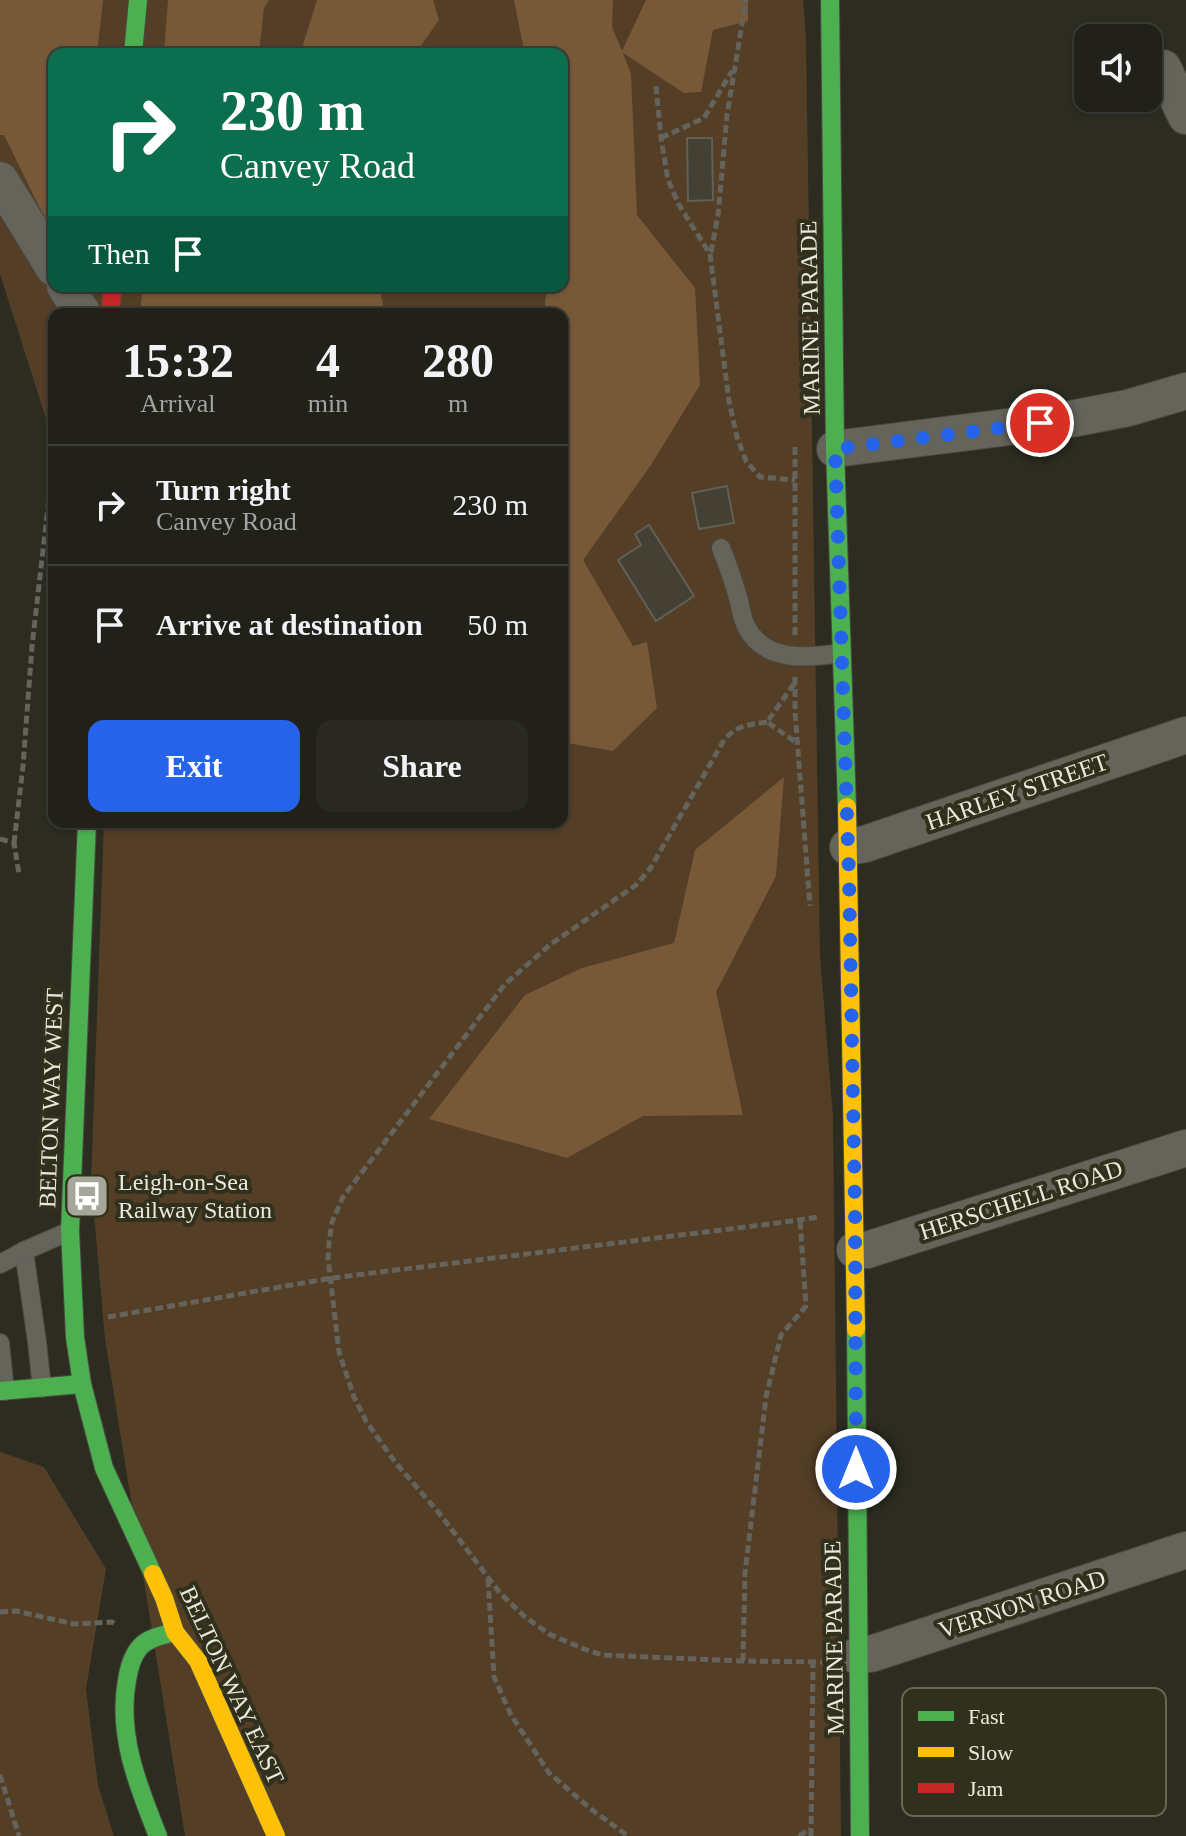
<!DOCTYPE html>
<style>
:root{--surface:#212119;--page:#292922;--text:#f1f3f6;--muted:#a2a3a2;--line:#3e3e38;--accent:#2563eb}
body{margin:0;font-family:Georgia,serif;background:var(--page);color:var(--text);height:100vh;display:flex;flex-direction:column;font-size:30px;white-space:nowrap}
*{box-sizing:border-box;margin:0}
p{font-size:26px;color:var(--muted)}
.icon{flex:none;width:44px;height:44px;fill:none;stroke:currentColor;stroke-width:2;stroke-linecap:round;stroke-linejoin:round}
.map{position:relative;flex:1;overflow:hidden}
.panel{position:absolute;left:48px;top:308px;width:520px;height:520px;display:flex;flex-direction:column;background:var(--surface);border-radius:16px;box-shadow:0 2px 6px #0004,0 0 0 2px var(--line)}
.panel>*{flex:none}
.top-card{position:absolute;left:48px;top:48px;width:520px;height:244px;border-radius:16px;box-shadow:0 2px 6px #0004,0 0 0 2px var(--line);background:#0b6e4f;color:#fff;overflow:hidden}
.controls{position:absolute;left:1074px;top:24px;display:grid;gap:16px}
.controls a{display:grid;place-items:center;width:88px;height:88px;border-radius:16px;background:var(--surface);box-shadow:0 2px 6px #0004,0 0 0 2px var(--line);font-size:40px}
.pin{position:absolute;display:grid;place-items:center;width:68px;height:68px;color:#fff;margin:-34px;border:4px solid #fff;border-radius:50%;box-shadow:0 2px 8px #0007}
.me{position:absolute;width:88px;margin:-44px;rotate:0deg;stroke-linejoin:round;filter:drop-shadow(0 0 6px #0008)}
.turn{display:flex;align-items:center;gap:28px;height:168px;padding:0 40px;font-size:36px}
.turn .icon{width:104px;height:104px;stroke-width:2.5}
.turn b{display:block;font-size:56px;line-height:68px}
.then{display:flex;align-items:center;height:76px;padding:0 40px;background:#0003;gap:16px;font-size:30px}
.eta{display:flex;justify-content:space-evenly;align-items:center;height:136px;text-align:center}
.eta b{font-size:48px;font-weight:600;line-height:56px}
.primary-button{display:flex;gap:16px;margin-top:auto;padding:16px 40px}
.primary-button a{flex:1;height:92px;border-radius:16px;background:var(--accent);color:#fff;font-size:32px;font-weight:600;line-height:92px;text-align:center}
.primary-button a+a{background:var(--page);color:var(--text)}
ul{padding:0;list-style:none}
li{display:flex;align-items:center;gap:24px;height:120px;padding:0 40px;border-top:2px solid var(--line)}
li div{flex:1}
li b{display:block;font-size:30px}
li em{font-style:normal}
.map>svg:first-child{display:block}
.green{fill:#543e26;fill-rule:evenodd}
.forest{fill:#775938}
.building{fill:#444033;stroke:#615f56;stroke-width:2}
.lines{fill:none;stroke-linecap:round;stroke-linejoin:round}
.lane-casing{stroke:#4a4a41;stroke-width:20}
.street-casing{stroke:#4a4a41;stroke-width:38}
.fast-casing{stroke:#4a4a41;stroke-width:20}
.slow-casing{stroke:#4a4a41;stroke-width:20}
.jam-casing{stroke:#4a4a41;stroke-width:20}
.path{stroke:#64645c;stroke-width:5;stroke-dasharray:8 4;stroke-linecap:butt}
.lane{stroke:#64645b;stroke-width:18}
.street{stroke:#64645b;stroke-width:36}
.fast{stroke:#4caf50;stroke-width:18}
.slow{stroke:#ffc107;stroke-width:18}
.jam{stroke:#c62828;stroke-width:18}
.route{stroke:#2563eb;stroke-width:14;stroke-dasharray:0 25.2}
.labels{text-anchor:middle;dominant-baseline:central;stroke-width:8;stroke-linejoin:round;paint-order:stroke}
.street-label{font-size:24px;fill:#e8e8dc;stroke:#31301c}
.poi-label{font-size:24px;fill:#e8e8dc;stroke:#31301c;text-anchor:start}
.key{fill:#31301c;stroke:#686756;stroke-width:2}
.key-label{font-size:22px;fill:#e8e8dc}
</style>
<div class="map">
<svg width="1186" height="1836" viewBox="0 0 1186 1836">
<rect width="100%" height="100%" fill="#2c2c21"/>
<g class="green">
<path d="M0,0H803L806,37L820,956L833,1116L841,1836H185L105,1339L91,1180L104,822H562V314H54V444L0,274ZM54,54H562V286H54Z"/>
<polygon points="0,1452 44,1467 106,1569 86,1689 98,1785 114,1836 0,1836"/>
</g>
<g class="forest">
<polygon points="0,0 103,0 97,54 54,54 54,237 4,135 0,135"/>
<polygon points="168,0 269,0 264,8 259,54 164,54"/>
<polygon points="317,0 433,0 439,20 415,54 302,54 301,51"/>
<polygon points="514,0 613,0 612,27 622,51 646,0 748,0 748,21 713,30 701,92 684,93 623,53 631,74 637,215 695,288 700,385 651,465 583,560 633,646 647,642 657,708 613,751 562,742 562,314 544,314 547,286 562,286 562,54 519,54 523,45"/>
<polygon points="143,286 379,286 385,314 140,314"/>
<polygon points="784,777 776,876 716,992 743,1115 643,1116 567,1158 429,1119 525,995 582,968 674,943 695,850"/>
</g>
<g class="building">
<polygon points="687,138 712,138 713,200 688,201"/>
<polygon points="727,486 734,523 699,529 692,493"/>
<polygon points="649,525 694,596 656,621 618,560 641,545 635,534"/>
</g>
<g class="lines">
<g class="lane-casing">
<g id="lane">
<path d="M721,548C728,565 734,583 739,601C741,609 742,618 746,626C764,663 808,658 841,653"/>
<polyline points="24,1251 37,1342 42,1388"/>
<polyline points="0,1264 24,1251 70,1231"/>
<polyline points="0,1343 5,1391"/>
</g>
</g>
<g class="street-casing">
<g id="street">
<polyline points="1163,68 1186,116"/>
<polyline points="0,180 54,268"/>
<polyline points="65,286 83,314"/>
<polyline points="835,449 1071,419 1128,408 1186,391"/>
<polyline points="848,847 865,844 1186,735"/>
<polyline points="855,1250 867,1250 1186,1148"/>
<polyline points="857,1656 874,1653 1186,1550"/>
</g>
</g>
<g class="fast-casing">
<g id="fast">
<polyline points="830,0 835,449 847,807"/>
<polyline points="133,54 138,0"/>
<polyline points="87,822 70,1231 75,1337 82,1384 104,1468 153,1574"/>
<polyline points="856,1329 860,1836"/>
<polyline points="0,1391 82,1384"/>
<path d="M158,1836C138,1786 117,1735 127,1680C129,1668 132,1655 141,1646C150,1637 164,1635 175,1632"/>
</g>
</g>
<g class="slow-casing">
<g id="slow">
<polyline points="847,807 856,1329"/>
<polyline points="153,1574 164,1598 175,1632 198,1661 276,1836"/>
</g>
</g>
<g class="jam-casing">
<polyline id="jam" points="110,314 113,286"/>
</g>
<g class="path">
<polyline points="656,86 661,138 668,180 679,205 710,254 729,401 737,437 746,461 760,477 795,480"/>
<polyline points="661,138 704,118 732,71"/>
<polyline points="711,252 718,215 727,115 746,0"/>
<polyline points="795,635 795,445"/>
<polyline points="795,677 795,712 810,906"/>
<polyline points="794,684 767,722 797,743"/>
<path d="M767,722C748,725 737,725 724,740L650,869L636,885L551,944L505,984L343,1197L332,1222L329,1242L328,1258L339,1352L354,1397L366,1421L395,1462L439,1513L500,1593L524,1616L549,1634L584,1649L602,1655L743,1661L822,1662"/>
<polyline points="0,839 14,843 19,874"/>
<polyline points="14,843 23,766 32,646 54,455"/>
<polyline points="108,1317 332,1278 770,1224 819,1217"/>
<polyline points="488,1579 494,1677 511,1715 549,1773 591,1809 628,1836"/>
<polyline points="0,1612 16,1611 74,1624 112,1622 115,1624"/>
<polyline points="743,1661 745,1573 766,1397 781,1335 806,1306 800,1220"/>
<polyline points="0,1775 19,1836"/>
<polyline points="799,1836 810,1829"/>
<polyline points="811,1836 813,1662"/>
</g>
<use href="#lane" class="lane"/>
<use href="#street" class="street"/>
<use href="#fast" class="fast"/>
<use href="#slow" class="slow"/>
<use href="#jam" class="jam"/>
</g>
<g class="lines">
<polyline class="route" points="856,1469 855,1210 849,876 835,449 1040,423"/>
</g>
<defs>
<g id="bus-square" transform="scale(2.3)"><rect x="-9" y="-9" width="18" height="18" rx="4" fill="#a6a69b" stroke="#31301c"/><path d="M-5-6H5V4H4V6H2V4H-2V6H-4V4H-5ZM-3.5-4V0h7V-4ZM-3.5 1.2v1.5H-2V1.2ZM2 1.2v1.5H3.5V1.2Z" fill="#fff"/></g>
</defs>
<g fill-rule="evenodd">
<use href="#bus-square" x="87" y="1196"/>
</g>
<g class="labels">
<g class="street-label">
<text transform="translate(810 318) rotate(-91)">MARINE PARADE</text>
<text transform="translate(1017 792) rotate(-19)">HARLEY STREET</text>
<text transform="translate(51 1098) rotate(-88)">BELTON WAY WEST</text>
<text transform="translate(1021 1200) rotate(-18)">HERSCHELL ROAD</text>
<text transform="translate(1022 1604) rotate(-18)">VERNON ROAD</text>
<text transform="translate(834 1638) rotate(-91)">MARINE PARADE</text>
<text transform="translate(232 1685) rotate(65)">BELTON WAY EAST</text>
</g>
<g class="poi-label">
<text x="118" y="1182">Leigh-on-Sea<tspan x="118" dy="28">Railway Station</tspan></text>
</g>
</g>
<rect x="902" y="1688" width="264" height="128" rx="12" class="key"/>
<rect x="918" y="1711" width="36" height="10" fill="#4caf50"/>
<rect x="918" y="1747" width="36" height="10" fill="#ffc107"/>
<rect x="918" y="1783" width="36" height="10" fill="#c62828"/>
<g class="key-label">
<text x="968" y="1724">Fast</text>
<text x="968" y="1760">Slow</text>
<text x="968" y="1796">Jam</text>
</g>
</svg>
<div class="controls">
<a><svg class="icon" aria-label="sound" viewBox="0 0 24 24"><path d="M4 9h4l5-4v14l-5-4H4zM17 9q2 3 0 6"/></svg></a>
</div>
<div class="pin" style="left:1040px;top:423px;background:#d93025"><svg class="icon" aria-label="arrive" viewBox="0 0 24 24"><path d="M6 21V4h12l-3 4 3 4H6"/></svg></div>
<svg class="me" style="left:856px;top:1469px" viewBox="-20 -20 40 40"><circle r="17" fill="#2563eb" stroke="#fff" stroke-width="3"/><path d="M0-11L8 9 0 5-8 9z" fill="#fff"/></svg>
<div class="top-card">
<div class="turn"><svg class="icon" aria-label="right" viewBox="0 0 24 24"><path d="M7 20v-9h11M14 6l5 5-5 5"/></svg><div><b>230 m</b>Canvey Road</div></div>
<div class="then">Then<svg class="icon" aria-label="arrive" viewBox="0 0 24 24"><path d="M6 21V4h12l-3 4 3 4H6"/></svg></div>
</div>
<section class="panel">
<div class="eta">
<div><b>15:32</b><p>Arrival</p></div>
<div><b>4</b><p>min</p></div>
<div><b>280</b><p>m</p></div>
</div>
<ul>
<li><svg class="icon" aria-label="right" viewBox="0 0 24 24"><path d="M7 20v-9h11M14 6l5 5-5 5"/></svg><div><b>Turn right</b><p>Canvey Road</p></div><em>230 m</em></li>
<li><svg class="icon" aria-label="arrive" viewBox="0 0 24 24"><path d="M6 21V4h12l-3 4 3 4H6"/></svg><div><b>Arrive at destination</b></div><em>50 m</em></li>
</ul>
<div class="primary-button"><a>Exit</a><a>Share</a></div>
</section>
</div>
